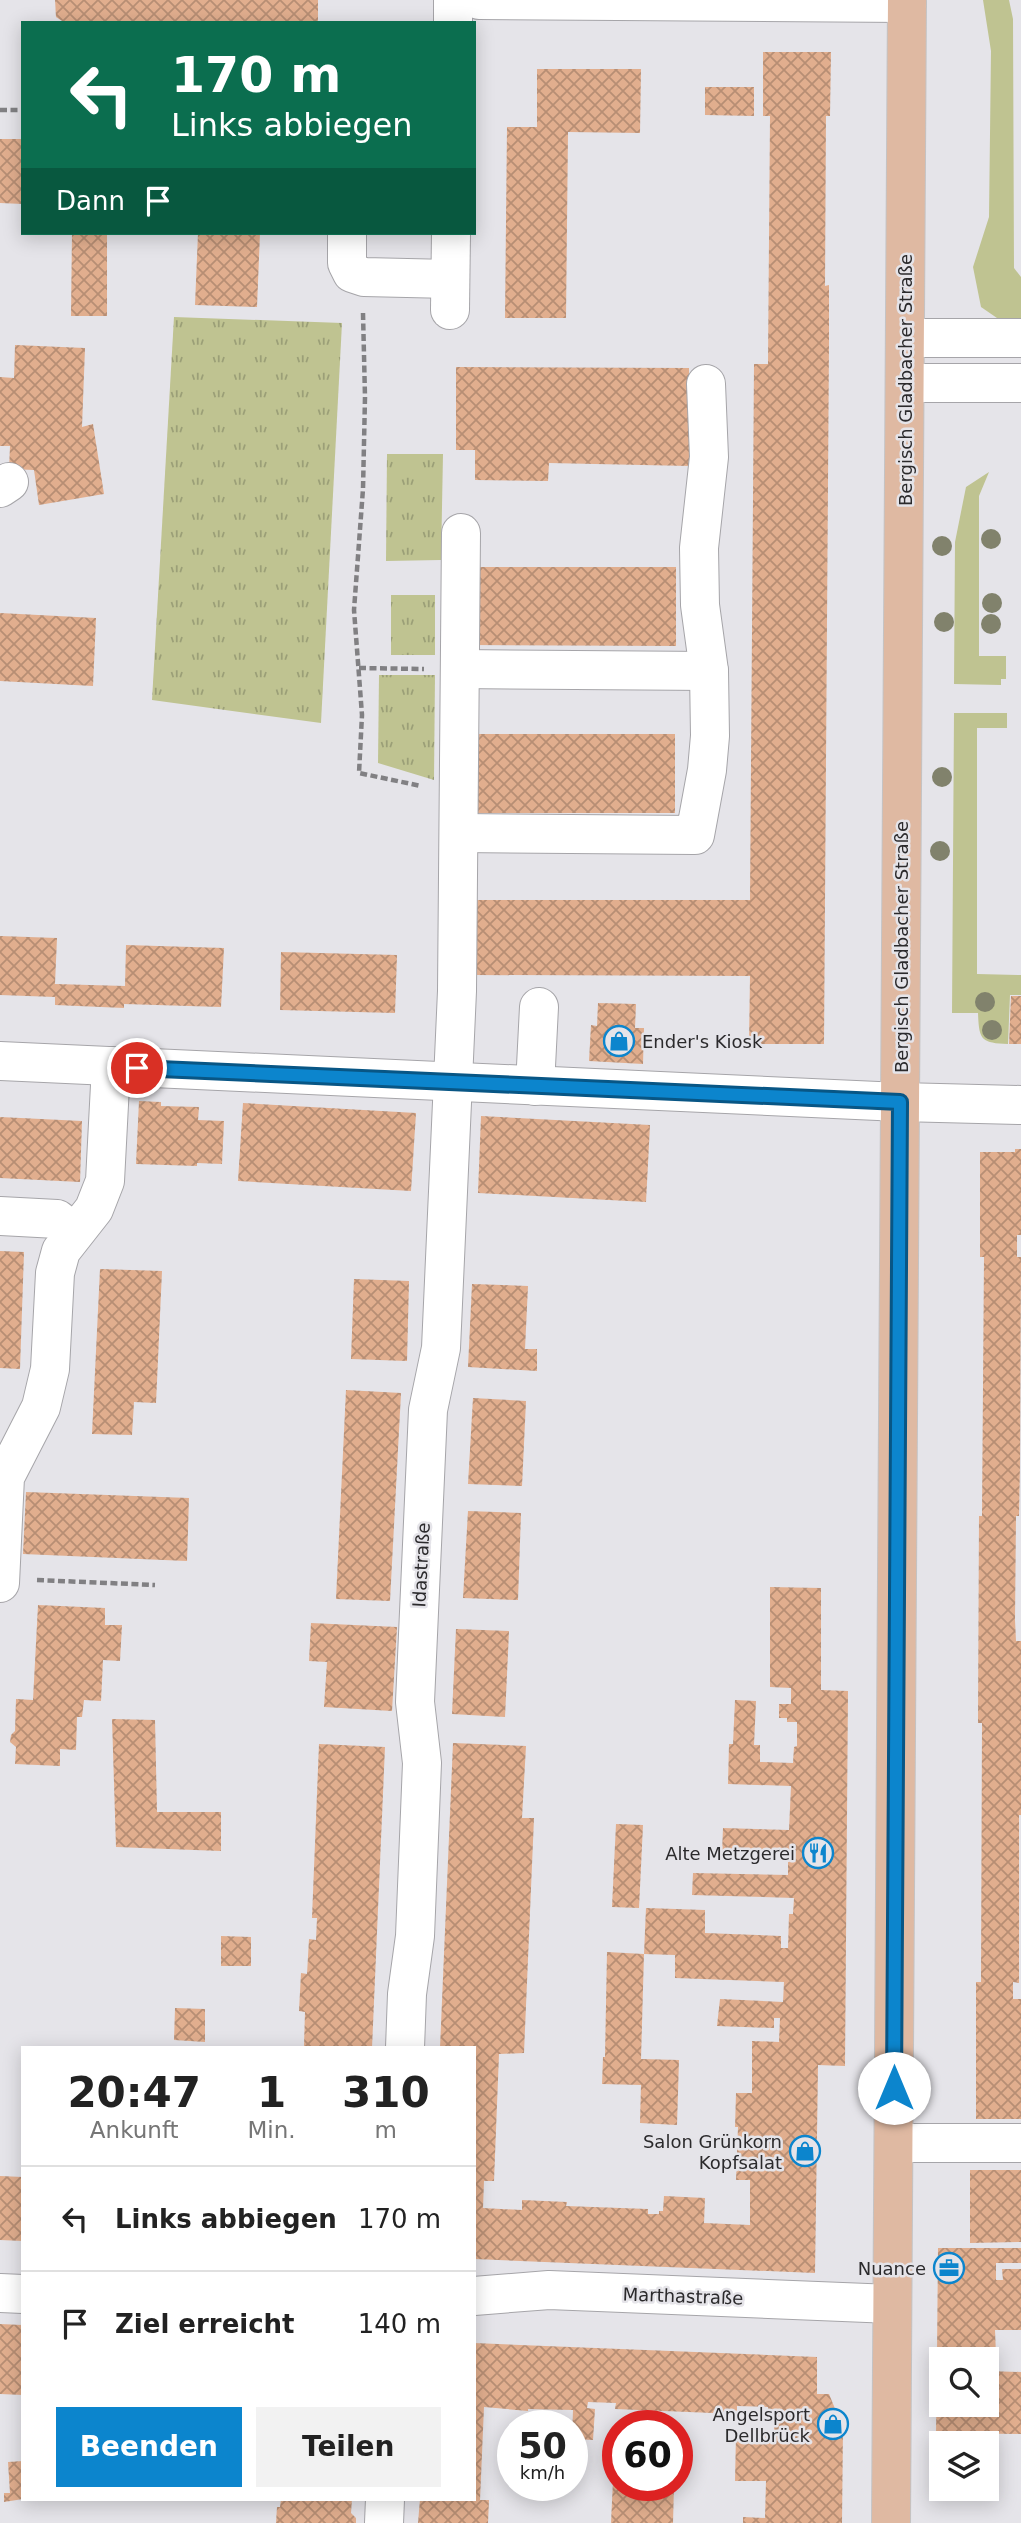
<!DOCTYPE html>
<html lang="de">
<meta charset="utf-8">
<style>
:root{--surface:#fff;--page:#f2f2f2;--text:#222;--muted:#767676;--line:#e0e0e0;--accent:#0c85cd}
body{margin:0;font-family:"DejaVu Sans",sans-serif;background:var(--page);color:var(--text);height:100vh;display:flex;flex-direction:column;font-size:26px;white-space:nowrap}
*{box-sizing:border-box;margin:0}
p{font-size:23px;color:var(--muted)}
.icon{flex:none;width:38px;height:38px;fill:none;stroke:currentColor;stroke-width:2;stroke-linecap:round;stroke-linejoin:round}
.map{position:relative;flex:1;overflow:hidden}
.drawer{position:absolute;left:21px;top:2046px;width:455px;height:455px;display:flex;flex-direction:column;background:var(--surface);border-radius:0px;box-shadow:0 4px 18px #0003}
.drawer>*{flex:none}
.banner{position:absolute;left:21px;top:21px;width:455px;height:214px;border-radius:0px;box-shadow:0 4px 18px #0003;background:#0b6e4f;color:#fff;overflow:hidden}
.buttons{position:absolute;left:929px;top:2347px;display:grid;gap:14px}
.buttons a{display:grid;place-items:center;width:70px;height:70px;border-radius:0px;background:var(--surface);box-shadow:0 4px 18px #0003;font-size:35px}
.speed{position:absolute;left:497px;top:2410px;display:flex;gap:14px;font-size:35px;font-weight:700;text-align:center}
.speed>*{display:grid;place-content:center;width:91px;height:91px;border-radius:50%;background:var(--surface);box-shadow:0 4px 18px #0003;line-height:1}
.speed small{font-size:18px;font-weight:400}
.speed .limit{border:10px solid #d22;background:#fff;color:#111}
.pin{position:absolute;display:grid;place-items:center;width:60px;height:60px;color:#fff;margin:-30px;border:4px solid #fff;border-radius:50%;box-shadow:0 2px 7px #0007}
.me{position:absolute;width:77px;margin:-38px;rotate:0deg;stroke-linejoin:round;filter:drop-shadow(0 0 5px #0008)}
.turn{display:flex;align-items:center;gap:24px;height:147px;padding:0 35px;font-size:32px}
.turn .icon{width:91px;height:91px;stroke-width:2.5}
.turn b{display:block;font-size:49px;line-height:60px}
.then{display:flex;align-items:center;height:66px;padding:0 35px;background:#0003;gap:14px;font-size:26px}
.eta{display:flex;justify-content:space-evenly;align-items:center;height:119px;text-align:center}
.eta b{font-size:42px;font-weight:700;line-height:49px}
.cta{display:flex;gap:14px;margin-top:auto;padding:14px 35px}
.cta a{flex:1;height:80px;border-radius:0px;background:var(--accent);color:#fff;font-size:28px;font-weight:700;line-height:80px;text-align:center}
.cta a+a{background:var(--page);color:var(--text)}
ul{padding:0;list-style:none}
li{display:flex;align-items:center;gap:21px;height:105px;padding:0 35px;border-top:2px solid var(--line)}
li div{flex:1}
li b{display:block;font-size:26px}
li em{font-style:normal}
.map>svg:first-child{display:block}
.grass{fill:#bfc391}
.park{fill:url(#park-tufts)}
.building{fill:url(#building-cross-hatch)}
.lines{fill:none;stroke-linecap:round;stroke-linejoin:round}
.minor-casing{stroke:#a6a5a9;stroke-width:40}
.major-casing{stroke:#c4c3c4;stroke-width:40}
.path{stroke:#818083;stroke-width:4.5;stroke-dasharray:7 3.5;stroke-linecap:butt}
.minor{stroke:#fff;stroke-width:38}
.major{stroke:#dfb9a2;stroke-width:38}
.tree{fill:#81826c}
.route-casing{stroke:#085685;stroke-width:18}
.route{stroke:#0c85cd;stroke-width:12}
.labels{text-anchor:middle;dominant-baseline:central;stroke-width:5;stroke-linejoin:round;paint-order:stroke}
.street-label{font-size:18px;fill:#2b2a2c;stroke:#e5e4e9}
.poi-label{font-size:18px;fill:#2b2a2c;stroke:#e5e4e9;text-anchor:end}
</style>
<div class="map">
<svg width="1021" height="2523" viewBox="0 0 1021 2523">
<defs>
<pattern id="park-tufts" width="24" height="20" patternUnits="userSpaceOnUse" patternTransform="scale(1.75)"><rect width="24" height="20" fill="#bfc391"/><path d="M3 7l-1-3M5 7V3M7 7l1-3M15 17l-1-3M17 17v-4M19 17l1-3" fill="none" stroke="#9b9f77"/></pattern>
<pattern id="building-cross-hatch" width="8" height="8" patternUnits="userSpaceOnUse" patternTransform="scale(1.75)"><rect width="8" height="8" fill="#e1ae8e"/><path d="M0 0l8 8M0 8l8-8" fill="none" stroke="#b78e74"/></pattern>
</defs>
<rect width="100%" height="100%" fill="#e5e4e9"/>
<g class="grass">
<polygon points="983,0 1009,0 1013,19 1014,268 1021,277 1021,322 997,318 981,307 973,267 989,217 991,51"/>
<polygon points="989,472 979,496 979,656 1006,656 1006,679 1001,679 1001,685 954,684 955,542 966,487"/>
<path d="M954,713H1007V728H977V974L1021,975V995H1010L1008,1044C981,1043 979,1040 978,1013H952Z"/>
</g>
<g class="park">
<polygon points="174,317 342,323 321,723 152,700"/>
<polygon points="387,454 443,454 441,560 386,561"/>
<rect x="391" y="595" width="44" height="60"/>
<polygon points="379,675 435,675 434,780 378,763"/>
</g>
<g class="building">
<polygon points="55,0 318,0 318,23 65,23 56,17"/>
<polygon points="763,52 831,52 830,116 826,116 825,286 829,285 829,341 824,1044 749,1044 750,976 475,975 475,900 750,900 754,364 768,364 770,116 763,116"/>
<polygon points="537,69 641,69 640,133 568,132 566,318 505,318 507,127 537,127"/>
<polygon points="705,87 754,87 754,116 705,115"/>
<polygon points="0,139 23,139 23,204 0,203"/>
<polygon points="72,233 107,233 107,316 71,316"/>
<polygon points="198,233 260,233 257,307 195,305"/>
<polygon points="15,345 85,348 82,427 93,424 104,494 39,505 34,470 9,469 10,446 0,446 0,377 14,378"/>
<polygon points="456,367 689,368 689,466 549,463 548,481 475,480 475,450 456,450"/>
<polygon points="474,567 676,567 676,646 474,645"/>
<polygon points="0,613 96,618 93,686 0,681"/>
<rect x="474" y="734" width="201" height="79"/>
<polygon points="0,936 57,938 55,984 125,986 126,945 224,948 221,1007 124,1004 124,1008 55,1005 55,997 0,995"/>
<polygon points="281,952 397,955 395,1013 280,1010"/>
<polygon points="1011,996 1021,996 1021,1044 1009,1044"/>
<polygon points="598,1003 636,1004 635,1028 644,1028 643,1064 589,1061 591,1025 597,1026"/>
<polygon points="139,1101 161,1102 161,1106 199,1107 198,1120 224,1121 222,1164 197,1163 197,1166 136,1164"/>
<polygon points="243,1103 416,1113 411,1191 238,1181"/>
<polygon points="481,1116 650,1125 646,1202 478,1193"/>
<polygon points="0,1117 82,1121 80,1182 0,1178"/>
<polygon points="1015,1149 1021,1149 1021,1235 1017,1235 1017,1257 1021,1257 1020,1465 1019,1516 1016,1516 1015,1620 1016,1641 1021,1641 1021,1815 1019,1815 1019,1983 1013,1982 1013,1999 1021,1999 1021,2119 976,2119 976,1982 981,1982 982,1723 978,1723 979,1516 982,1516 984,1257 980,1257 980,1152 1015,1152"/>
<polygon points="0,1251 24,1252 20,1369 0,1368"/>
<polygon points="100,1269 162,1271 156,1403 134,1402 132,1435 92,1434"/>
<polygon points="354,1279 409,1281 407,1361 351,1359"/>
<polygon points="472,1284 528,1286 525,1349 537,1349 537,1371 468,1367"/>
<polygon points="346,1390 401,1393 390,1601 336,1599"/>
<polygon points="473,1398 526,1401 522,1486 468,1484"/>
<polygon points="26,1492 189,1498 187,1561 23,1554"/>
<polygon points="468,1511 521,1513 518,1600 463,1598"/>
<polygon points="770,1587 821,1588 821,1690 848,1691 845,2066 818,2065 815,2273 474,2259 474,2048 440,2048 453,1743 526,1746 522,1818 534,1818 524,2053 499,2054 494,2181 484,2181 483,2208 522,2210 522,2200 567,2202 566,2206 648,2209 648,2214 659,2214 659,2211 663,2211 664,2196 705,2198 704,2223 750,2225 750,2180 736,2180 738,2127 735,2127 736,2093 752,2093 752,2041 779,2042 780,2018 774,2018 774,2028 717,2026 720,1999 783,2002 784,1982 675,1978 675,1955 644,1954 641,2059 679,2060 677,2125 640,2123 641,2085 602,2084 603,2057 605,2057 607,1952 644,1954 646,1908 705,1910 705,1933 781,1936 781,1948 788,1948 789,1914 793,1914 794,1898 692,1895 693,1873 788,1875 788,1852 722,1852 723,1828 789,1830 791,1786 728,1784 729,1744 733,1744 735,1700 756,1701 754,1745 760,1745 760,1762 793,1763 794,1747 797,1746 797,1722 787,1722 787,1718 779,1718 779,1704 791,1704 791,1688 770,1687"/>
<polygon points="38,1605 105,1608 105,1625 122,1625 120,1661 103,1660 101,1701 84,1700 82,1717 77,1717 76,1750 60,1749 60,1766 15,1764 16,1747 10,1742 11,1735 15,1731 16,1699 33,1700"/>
<polygon points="311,1623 397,1627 392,1711 324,1707 327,1662 309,1661"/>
<polygon points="456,1629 509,1631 505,1717 452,1714"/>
<polygon points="112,1719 155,1720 157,1812 221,1812 221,1851 116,1847"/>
<polygon points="319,1744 385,1747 372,2048 304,2046 305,2012 299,2011 301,1973 307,1974 309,1939 316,1940 317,1918 312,1918"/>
<polygon points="616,1824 643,1825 639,1908 612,1907"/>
<polygon points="221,1936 251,1937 251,1966 221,1966"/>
<polygon points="175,2008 205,2009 205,2042 174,2040"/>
<polygon points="970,2170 1021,2170 1021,2242 970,2243"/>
<polygon points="0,2176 23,2177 23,2241 0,2240"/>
<polygon points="938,2248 1021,2248 1021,2263 996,2263 996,2280 1003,2280 1002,2269 1021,2269 1021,2330 995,2330 996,2355 937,2355"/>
<polygon points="0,2324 23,2325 23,2395 0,2394"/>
<polygon points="474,2343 817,2357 817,2394 829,2394 843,2428 842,2523 743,2523 743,2517 765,2518 766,2481 735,2481 736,2434 774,2436 774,2417 768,2417 768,2407 737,2406 737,2414 615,2409 616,2403 588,2402 587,2408 595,2409 593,2440 572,2439 573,2410 528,2409 528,2411 484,2407 480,2500 489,2500 488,2523 418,2523 420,2499 474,2499"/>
<polygon points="937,2370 942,2370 942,2404 987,2404 987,2371 1021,2372 1021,2434 936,2433"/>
<polygon points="23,2461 23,2499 4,2502 4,2493 10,2493 8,2462"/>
<polygon points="613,2480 618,2480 618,2485 674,2485 673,2523 611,2523"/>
<polygon points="281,2499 352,2499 351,2513 356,2518 356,2523 276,2523 277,2507 280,2507"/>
</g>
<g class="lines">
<g class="minor-casing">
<g id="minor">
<polyline points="479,0 907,3"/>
<polyline points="453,23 453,0"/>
<polyline points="347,233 347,263 352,273 364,277 450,279"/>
<polyline points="450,310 451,233"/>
<polyline points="905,338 1021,338"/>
<polyline points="905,383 1021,383"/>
<polyline points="0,488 9,482"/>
<polyline points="460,669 709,671"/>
<polyline points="459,833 695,835 707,770 710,736 709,671 700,605 699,548 709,457 706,384"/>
<polyline points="0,1061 900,1102 1021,1105"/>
<polyline points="535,1086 539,1007"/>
<polyline points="0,1216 57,1219 74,1232"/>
<polyline points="0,1583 5,1477 41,1407 50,1369 55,1273 61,1251 94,1209 105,1181 111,1066"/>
<polyline points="405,2048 407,1994 415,1936 422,1763 415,1702 428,1410 441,1348 457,991 461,533"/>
<polyline points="894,2143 1021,2143"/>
<polyline points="0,2293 23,2294"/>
<polyline points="474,2296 549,2290 892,2304"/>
<polyline points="384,2523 385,2499"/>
</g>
</g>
<g class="major-casing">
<polyline id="major" points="891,2523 907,0"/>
</g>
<g class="path">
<polyline points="0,110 23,110"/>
<polyline points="363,313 365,397 363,489 354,610 362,715 359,773 421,786"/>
<polyline points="359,668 424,669"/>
<polyline points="37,1580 155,1585"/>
</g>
<use href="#minor" class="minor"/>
<use href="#major" class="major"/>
</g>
<g class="tree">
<circle cx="991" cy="539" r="10"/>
<circle cx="942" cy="546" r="10"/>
<circle cx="992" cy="603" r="10"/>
<circle cx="944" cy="622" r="10"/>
<circle cx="991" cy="624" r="10"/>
<circle cx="942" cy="777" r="10"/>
<circle cx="940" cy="851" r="10"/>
<circle cx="985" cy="1002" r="10"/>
<circle cx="992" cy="1030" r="10"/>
</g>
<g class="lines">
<g class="route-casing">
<polyline id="route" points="137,1068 900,1102 894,2088"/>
</g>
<use href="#route" class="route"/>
</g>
<defs>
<g id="shop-ring" transform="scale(1.575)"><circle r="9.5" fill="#e5e4e9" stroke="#0c85cd" stroke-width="1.5"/><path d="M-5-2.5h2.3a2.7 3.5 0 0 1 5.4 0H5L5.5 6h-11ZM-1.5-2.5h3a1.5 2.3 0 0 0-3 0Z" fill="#0c85cd"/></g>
<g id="restaurant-ring" transform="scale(1.575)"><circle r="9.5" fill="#e5e4e9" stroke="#0c85cd" stroke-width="1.5"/><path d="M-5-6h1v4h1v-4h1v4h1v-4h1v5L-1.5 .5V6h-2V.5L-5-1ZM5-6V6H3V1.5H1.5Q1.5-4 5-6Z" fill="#0c85cd"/></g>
<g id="office-ring" transform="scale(1.575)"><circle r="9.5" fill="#e5e4e9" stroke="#0c85cd" stroke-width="1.5"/><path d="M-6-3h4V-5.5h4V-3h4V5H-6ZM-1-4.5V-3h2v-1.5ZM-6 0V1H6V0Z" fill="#0c85cd"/></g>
</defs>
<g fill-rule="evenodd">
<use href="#shop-ring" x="619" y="1041"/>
<use href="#restaurant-ring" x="818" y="1853"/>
<use href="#shop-ring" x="805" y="2151"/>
<use href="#office-ring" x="949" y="2268"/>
<use href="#shop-ring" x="833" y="2424"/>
</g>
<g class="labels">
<g class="street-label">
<text transform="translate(905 380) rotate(-90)">Bergisch Gladbacher Straße</text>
<text transform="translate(901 947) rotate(-90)">Bergisch Gladbacher Straße</text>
<text transform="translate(421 1565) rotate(-87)">Idastraße</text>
<text transform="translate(683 2296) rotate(2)">Marthastraße</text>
</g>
<g class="poi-label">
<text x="642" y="1041" text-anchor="start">Ender's Kiosk</text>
<text x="795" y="1853">Alte Metzgerei</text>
<text x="782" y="2141">Salon Grünkorn<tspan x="782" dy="21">Kopfsalat</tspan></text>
<text x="926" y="2268">Nuance</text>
<text x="810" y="2414">Angelsport<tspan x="810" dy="21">Dellbrück</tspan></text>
</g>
</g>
</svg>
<div class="buttons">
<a><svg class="icon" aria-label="search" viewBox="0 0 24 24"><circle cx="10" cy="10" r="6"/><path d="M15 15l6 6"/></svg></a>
<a><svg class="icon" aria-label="layers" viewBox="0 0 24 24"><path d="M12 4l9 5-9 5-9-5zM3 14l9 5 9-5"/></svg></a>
</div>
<div class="speed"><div>50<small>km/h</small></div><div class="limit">60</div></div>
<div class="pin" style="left:137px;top:1068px;background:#d93025"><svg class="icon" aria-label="arrive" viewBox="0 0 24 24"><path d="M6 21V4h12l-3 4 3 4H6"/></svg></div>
<svg class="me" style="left:894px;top:2088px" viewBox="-20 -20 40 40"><circle r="19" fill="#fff"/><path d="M0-13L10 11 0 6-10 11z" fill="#0c85cd"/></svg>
<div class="banner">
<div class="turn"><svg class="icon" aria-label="left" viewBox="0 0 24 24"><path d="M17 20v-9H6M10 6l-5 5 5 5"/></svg><div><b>170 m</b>Links abbiegen</div></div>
<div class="then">Dann<svg class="icon" aria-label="arrive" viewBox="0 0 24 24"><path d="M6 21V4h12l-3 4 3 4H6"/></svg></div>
</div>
<section class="drawer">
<div class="eta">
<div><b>20:47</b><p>Ankunft</p></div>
<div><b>1</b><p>Min.</p></div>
<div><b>310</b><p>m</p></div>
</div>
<ul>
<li><svg class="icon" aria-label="left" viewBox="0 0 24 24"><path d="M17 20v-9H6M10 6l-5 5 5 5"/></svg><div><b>Links abbiegen</b></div><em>170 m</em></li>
<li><svg class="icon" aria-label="arrive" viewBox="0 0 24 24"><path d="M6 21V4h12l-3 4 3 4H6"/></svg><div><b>Ziel erreicht</b></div><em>140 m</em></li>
</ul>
<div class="cta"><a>Beenden</a><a>Teilen</a></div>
</section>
</div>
